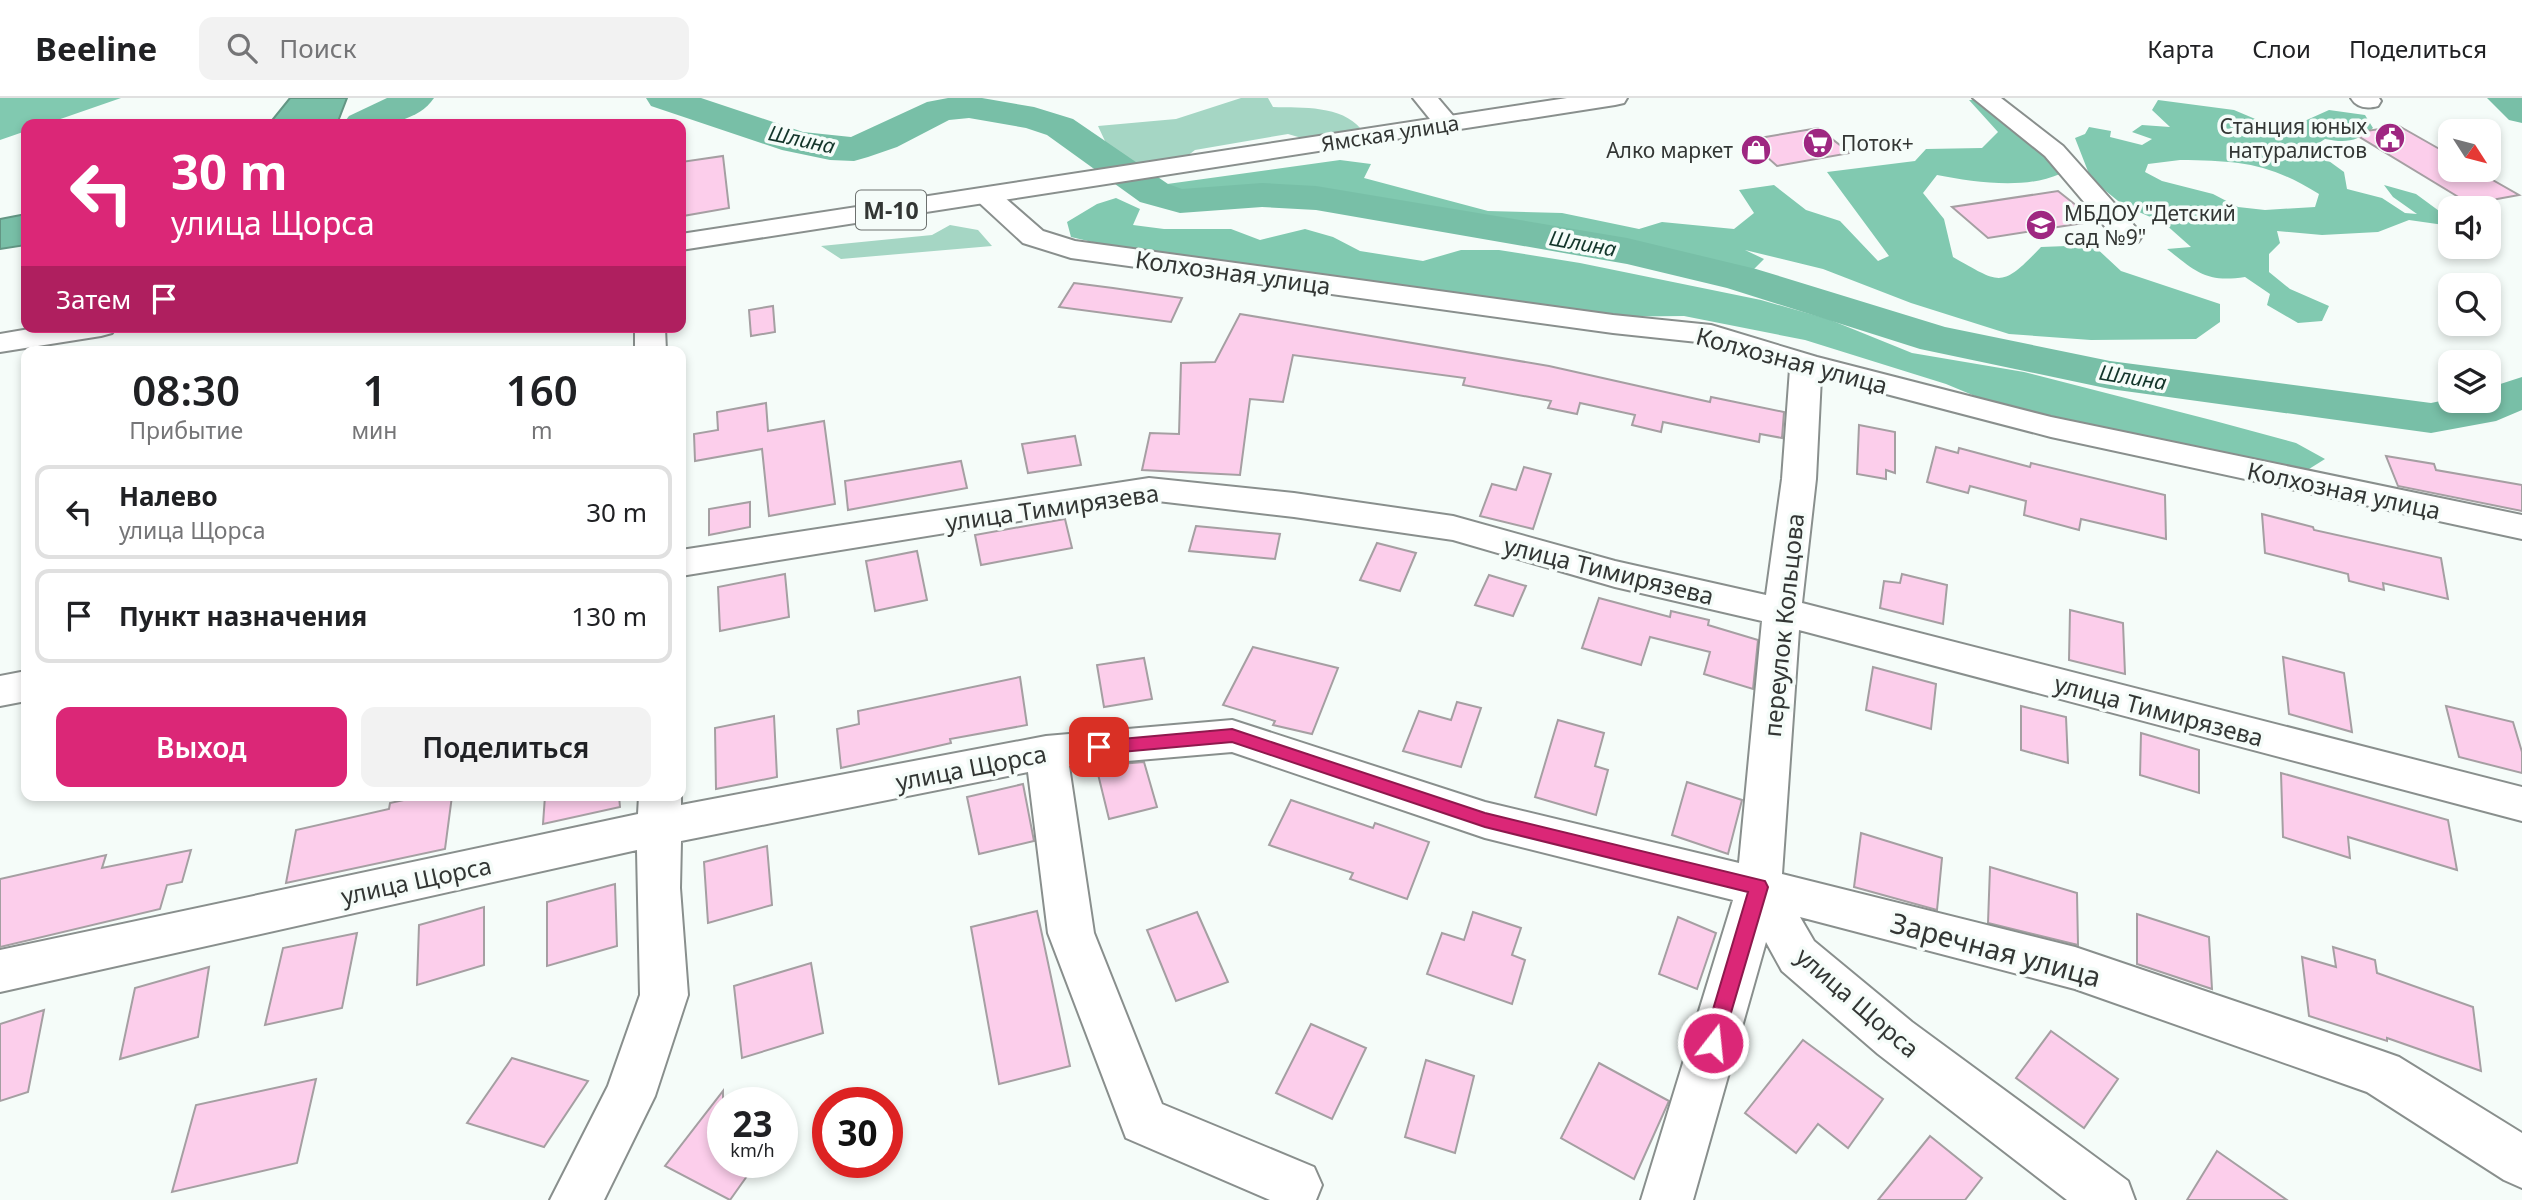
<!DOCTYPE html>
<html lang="ru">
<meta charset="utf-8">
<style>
:root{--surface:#fff;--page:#f2f2f2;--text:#202124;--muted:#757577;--line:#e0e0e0;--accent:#db2777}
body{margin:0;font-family:"Noto Sans",sans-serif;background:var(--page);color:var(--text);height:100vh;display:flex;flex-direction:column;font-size:26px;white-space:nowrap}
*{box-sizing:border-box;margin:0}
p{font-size:23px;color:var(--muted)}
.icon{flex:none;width:38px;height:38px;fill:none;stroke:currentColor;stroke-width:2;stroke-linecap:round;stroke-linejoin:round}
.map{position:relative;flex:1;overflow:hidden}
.panel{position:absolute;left:21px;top:248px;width:665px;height:455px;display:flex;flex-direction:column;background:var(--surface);border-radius:14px;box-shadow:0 4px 10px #0003}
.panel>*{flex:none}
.guide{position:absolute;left:21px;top:21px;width:665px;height:214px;border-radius:14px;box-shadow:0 4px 10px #0003;background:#db2777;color:#fff;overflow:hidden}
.needle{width:46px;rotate:126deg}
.fabs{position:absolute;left:2438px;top:21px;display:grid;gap:14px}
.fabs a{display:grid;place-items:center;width:63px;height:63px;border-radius:14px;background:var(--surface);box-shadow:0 4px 10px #0003;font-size:35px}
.speed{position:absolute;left:707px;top:989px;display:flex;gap:14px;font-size:35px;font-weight:700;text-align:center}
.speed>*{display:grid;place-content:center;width:91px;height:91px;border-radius:50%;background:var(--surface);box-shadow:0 4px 10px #0003;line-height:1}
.speed small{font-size:18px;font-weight:400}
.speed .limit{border:10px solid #d22;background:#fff;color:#111}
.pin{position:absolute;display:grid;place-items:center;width:60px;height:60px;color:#fff;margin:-30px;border-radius:14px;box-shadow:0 4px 10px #0006}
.me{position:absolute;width:77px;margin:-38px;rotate:16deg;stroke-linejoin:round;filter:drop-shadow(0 0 5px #0008)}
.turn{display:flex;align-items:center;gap:24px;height:147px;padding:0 35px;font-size:32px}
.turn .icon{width:91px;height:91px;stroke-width:2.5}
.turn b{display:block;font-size:49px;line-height:60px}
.then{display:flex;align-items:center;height:66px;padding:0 35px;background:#0003;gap:14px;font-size:26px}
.eta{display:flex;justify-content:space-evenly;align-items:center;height:119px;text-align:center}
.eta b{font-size:42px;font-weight:600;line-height:49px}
.primary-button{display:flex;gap:14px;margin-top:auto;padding:14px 35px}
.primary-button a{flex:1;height:80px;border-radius:14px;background:var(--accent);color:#fff;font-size:28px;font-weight:600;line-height:80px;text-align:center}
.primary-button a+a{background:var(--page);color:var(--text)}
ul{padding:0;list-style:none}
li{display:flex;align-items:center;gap:21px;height:94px;margin:0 14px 10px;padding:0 21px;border:4px solid var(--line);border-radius:14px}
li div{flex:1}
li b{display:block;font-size:26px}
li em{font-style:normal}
header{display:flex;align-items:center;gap:42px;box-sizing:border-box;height:98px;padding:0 35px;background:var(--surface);border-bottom:2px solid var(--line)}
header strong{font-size:33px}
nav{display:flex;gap:38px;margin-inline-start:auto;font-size:24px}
.search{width:490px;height:63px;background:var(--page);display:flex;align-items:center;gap:18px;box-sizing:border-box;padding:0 24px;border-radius:14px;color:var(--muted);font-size:26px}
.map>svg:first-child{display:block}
.green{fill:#a5d6c4}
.forest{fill:#81c9b0;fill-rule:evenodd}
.water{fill:#78bfa7;stroke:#639684;stroke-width:2}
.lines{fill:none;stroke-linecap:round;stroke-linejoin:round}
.river{fill:#78bfa7;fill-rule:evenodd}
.building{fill:#fcceeb;stroke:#a59fa2;stroke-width:2}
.minor-casing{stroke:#898f8d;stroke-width:4}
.highway-casing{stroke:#898f8d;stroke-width:4}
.minor{fill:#fff;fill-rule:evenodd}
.highway{fill:#fff;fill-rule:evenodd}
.route{fill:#db2777;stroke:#8e194d;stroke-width:2}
.labels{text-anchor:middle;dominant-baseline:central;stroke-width:7;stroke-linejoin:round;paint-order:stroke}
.far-poi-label{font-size:21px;fill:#333634;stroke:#f5fcf9;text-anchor:end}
.far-street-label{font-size:21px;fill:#333634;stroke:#f5fcf9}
.far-water-label{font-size:21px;font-style:italic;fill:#13352a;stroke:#f5fcf9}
.shield{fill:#f5fcf9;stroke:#6d716f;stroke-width:2}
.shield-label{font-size:23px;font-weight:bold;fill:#333634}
.street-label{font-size:24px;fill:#333634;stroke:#f5fcf9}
.near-street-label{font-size:28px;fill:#333634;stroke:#f5fcf9}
</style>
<header>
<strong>Beeline</strong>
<div class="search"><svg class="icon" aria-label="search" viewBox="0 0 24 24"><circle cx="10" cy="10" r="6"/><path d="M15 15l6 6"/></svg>Поиск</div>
<nav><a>Карта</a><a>Слои</a><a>Поделиться</a></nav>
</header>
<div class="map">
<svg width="2522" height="1102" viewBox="0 0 2522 1102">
<rect width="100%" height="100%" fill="#f5fcf9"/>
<g class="green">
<path d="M1241,0H1268L1273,9C1303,10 1341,7 1361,31L1305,41L1288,36L1195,52L1182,62L1133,68L1111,56L1098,28L1176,21Z"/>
<polygon points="950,127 978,132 992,148 841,161 821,148 932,137"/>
</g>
<g class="forest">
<polygon points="0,0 121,0 46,26 26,26 26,33 0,42"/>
<path d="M1969,2H1979L2046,53L2060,76C2023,92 1975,84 1937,77L1923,95L1944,121L1953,159C2001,186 2001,191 2041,149L2093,147L2121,173L2220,206V224L2196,241L2091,242L2009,236L1911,205L1823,171L1745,152L1764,161L1752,173L1568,136L1335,97L1286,90L1182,99L1160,87L1340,62L1371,66L1364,80L1488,113L1562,115L1639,131L1662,124L1734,131L1754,115L1739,92L1774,87L1806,112L1840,123L1878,163L1889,158L1827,74L1915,63L1926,51L1982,50L1998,34Z"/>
<path d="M2158,2L2234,12L2260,23L2300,25L2329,12L2365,17L2373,30C2357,44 2345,45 2325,41L2311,50L2344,74L2347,91L2382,100L2405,115L2417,116L2393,99L2384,87L2416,96L2450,121L2444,127L2409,122L2378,134L2322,137L2277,133L2280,145L2269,156V174L2290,191L2329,208L2322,223L2298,225L2267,207L2270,196L2245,179C2207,185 2196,174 2167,151L2191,149L2164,125L2123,107L2091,81L2075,40L2085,36L2089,29L2111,33L2110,39L2142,47L2152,41L2132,34L2142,27L2170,29L2152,12ZM2180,62C2239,63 2267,64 2319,96L2315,109L2265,112L2238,109L2213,96L2162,83L2145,74L2148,66Z"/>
<polygon points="1116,100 1140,111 1133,127 1164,131 1231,131 1260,142 1305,131 1333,139 1360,153 1423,163 1461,152 1499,152 1580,165 1761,202 1828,221 1912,255 2024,274 2215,323 2296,345 2325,361 2309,371 2262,368 1999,308 1946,286 1805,242 1684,218 1590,219 1105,147 1071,139 1067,124 1097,106"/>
</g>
<g class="water">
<polygon points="290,0 347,0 337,26 269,26"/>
<polygon points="26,116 26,147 0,151 0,121"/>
</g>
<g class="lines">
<g class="river">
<path d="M387,0H434C415,28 373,27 343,26L349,18Z"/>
<polygon points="646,0 701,0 803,34 851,39 927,4 948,0 982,0 1034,9 1073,21 1168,86 1182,91 1262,85 1316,88 1627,140 1756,171 1945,229 2110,263 2431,305 2450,301 2488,303 2488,290 2522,279 2522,312 2496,323 2431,335 2110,291 1920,251 1727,190 1627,166 1316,112 1262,109 1180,115 1140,104 1047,37 1026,30 969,20 949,22 897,49 868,59 854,63 830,62 782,52 651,8"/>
<polygon points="2487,0 2522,0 2522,25 2509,22"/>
</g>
</g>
<g class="building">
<polygon points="2399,28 2450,57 2450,72 2475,72 2519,97 2470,106 2353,35"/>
<polygon points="1818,30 1850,55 1777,68 1748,42"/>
<polygon points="723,58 729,110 683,118 681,64"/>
<polygon points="2058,93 2096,123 1988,140 1952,109"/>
<polygon points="1074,185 1113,190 1182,200 1171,224 1059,209"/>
<polygon points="773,208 775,234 751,238 749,212"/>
<polygon points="1240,216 1549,268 1710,304 1711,299 1784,314 1782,340 1760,336 1759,344 1663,324 1661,334 1632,327 1635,317 1580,305 1577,316 1548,310 1551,303 1463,287 1465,280 1293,257 1283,304 1250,301 1240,377 1142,372 1150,335 1179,336 1181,265 1215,264"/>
<polygon points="766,305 768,333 824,323 835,406 769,418 762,351 695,363 694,336 718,332 717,314"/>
<polygon points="1859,327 1895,334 1895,375 1886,372 1886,381 1857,376"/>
<polygon points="1075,338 1081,367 1028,375 1022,346"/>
<polygon points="1936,349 1958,355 1959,350 2030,369 2031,365 2165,397 2166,441 2081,421 2079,432 2024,417 2026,403 1970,388 1968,395 1927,384"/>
<polygon points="2386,358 2434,366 2436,372 2522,387 2522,413 2398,388"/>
<polygon points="961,363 967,390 848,412 845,383"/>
<polygon points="1524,369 1551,376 1533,431 1480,418 1492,386 1516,392"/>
<polygon points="750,404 750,429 709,437 709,411"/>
<polygon points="2262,416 2313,429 2314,432 2441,460 2448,501 2383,485 2384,492 2349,483 2348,476 2265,455"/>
<polygon points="1065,421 1072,450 981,467 975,437"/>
<polygon points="1196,428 1280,436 1275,461 1189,453"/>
<polygon points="1377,445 1416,455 1400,493 1360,482"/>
<polygon points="917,453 927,502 875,513 866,463"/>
<polygon points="785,476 789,519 720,533 718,489"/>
<polygon points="1902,476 1947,487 1943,526 1880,510 1884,483 1900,485"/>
<polygon points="1489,477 1526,488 1513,518 1475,507"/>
<polygon points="1599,500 1670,519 1671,513 1709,522 1708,527 1758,542 1753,591 1704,576 1710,554 1650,539 1641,567 1582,550"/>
<polygon points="2070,512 2123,525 2125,576 2069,562"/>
<polygon points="1253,549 1338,570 1312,636 1273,627 1275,623 1223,607"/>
<polygon points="2283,559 2344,575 2352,634 2289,616"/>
<polygon points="1144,560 1152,601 1104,609 1097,567"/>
<polygon points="1873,569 1936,586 1931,631 1866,612"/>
<polygon points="1020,579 1027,627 950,641 951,645 841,670 837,631 859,626 858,613"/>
<polygon points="1457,604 1481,610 1461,669 1403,653 1419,613 1451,622"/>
<polygon points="2021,608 2066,619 2068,665 2021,652"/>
<polygon points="2446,608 2513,624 2522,654 2522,675 2459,659"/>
<polygon points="774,618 777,679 716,691 715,630"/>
<polygon points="1558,622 1604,635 1595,668 1608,672 1596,717 1535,699"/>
<polygon points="2141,635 2199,652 2199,695 2140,677"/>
<polygon points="1144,664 1157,709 1109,721 1096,668"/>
<polygon points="2281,675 2448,722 2457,772 2348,739 2350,760 2283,739"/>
<polygon points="1687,684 1742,702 1728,756 1672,737"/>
<polygon points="1023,686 1034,743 979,756 967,699"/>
<polygon points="422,698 452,698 445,751 286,785 296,732 389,711 390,705"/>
<polygon points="545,698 619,698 620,709 543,726"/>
<polygon points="1291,702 1373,730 1375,725 1429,744 1407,801 1350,781 1353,775 1269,747"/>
<polygon points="1861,735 1942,760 1937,812 1854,789"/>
<polygon points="767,748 772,807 708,825 704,764"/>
<polygon points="191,752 182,784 167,787 160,811 0,849 0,781 106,757 102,770"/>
<polygon points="1990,769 2077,795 2078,847 1988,825"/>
<polygon points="615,786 617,848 547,868 547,804"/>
<polygon points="484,809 484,867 417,887 419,827"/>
<polygon points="1037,813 1070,968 999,986 971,829"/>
<polygon points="1197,814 1228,884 1176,903 1147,832"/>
<polygon points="1473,814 1521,830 1512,857 1525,862 1512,906 1427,876 1442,835 1464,842"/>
<polygon points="2137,816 2209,839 2212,891 2137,866"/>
<polygon points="1678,819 1716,835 1697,891 1659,876"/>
<polygon points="357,835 342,910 265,927 283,850"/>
<polygon points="2333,849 2375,862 2377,875 2473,909 2481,973 2387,940 2387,943 2309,918 2302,859 2336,869"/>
<polygon points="811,865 823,935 742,960 734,888"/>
<polygon points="209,869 198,939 120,961 135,890"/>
<polygon points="44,912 28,994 0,1003 0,926"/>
<polygon points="1311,926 1366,950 1332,1021 1276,995"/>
<polygon points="2051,933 2118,981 2084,1030 2016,980"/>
<polygon points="1803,942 1883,1001 1848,1050 1818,1026 1796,1055 1745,1015"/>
<polygon points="512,960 588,983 544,1049 467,1025"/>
<polygon points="1426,962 1474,978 1455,1055 1405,1039"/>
<polygon points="1599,965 1669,1003 1634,1081 1561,1040"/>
<polygon points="316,981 297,1065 172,1094 196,1007"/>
<polygon points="723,993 723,1064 757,1064 730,1102 665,1068"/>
<polygon points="1930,1038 1982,1080 1965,1102 1878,1102"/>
<polygon points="2217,1053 2287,1102 2187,1102"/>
</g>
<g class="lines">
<g class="minor-casing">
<g id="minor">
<polygon points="1413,0 1438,0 1460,26 1456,31 1438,31"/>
<polygon points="1973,0 2001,0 2063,48 2138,132 2142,138 2138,144 2128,146 2118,144 2045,58"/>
<path d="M2351,0H2379L2381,3L2378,8C2367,11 2357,10 2351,0Z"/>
<polygon points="986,90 996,92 1043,133 1075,143 1613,217 1711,227 1817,259 2051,319 2522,417 2522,441 2051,339 1821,279 1816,381 1802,505 2522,689 2522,723 1799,532 1782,776 2075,849 2382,953 2399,959 2522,1035 2522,1090 2504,1082 2367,994 2075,891 1800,819 1814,843 1912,924 2128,1083 2135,1102 2067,1102 1878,956 1782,873 1766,844 1693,1102 1641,1102 1733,802 1485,740 1232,654 1069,668 1094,835 1162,1006 1314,1069 1322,1087 1316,1102 1270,1102 1126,1040 1048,835 1028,674 681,743 680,790 688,897 655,998 604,1102 550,1102 608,988 640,897 637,752 0,894 0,852 638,716 639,698 681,697 681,707 1046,638 1232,622 1485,704 1739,765 1762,523 1615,489 1453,442 1294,419 1149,402 681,478 681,452 1149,380 1294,395 1453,418 1615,463 1766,497 1782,381 1790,271 1707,245 1613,235 1071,160 1023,145 972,98 976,92"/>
<polygon points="635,229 665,229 666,254 635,254"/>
<polygon points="26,573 26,603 0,608 0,578"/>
</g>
</g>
<g class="highway-casing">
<g id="highway">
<polygon points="1567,0 1627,0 1624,5 1615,7 681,152 681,136"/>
<polygon points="41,229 116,229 112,235 101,238 0,254 0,236"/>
</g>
</g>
<use href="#minor" class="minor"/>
<use href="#highway" class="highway"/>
</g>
<polygon class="route" points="1232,631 1485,715 1765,783 1768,789 1720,952 1713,955 1706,952 1703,945 1748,794 1485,729 1232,644 1099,656 1091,649 1099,643"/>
<defs>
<g id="civic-disc" transform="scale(1.575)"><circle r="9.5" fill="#9e2781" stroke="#f5fcf9"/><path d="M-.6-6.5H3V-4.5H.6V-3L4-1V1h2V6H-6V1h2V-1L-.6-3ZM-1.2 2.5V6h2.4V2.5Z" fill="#fff"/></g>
<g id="supermarket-disc" transform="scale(1.575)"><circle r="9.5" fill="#9e2781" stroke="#f5fcf9"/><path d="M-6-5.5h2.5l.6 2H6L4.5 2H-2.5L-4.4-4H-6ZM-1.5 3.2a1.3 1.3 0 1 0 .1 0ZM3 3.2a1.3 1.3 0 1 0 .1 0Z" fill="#fff"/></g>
<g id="shop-disc" transform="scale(1.575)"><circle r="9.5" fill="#9e2781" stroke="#f5fcf9"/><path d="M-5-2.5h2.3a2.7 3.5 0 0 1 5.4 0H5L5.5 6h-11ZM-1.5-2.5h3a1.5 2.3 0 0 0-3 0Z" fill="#fff"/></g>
<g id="school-disc" transform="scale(1.575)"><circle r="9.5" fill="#9e2781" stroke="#f5fcf9"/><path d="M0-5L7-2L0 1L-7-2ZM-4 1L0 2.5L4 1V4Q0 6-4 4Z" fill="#fff"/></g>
</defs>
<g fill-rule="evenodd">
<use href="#civic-disc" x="2390" y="40"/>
<use href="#supermarket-disc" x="1818" y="45"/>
<use href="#shop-disc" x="1756" y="52"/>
<use href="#school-disc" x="2041" y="127"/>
</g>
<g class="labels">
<g class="far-poi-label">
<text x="2367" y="28">Станция юных<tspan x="2367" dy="24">натуралистов</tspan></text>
<text x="1841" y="45" text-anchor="start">Поток+</text>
<text x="1733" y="52">Алко маркет</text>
<text x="2064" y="115" text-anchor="start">МБДОУ "Детский<tspan x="2064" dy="24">сад №9"</tspan></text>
</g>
<g class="far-street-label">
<text transform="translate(1390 35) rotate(-9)">Ямская улица</text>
</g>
<g class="far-water-label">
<text transform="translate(802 41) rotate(12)">Шлина</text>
<text transform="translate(1583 145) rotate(10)">Шлина</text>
<text transform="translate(2133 279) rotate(9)">Шлина</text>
</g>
<rect class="shield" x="856" y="92.5" width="70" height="39" rx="5"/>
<g class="shield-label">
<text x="891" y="112">М-10</text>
</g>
<g class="street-label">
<text transform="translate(1233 174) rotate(8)">Колхозная улица</text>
<text transform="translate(1792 262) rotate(15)">Колхозная улица</text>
<text transform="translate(2344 392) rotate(12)">Колхозная улица</text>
<text transform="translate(1052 409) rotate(-8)">улица Тимирязева</text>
<text transform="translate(1609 472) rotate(14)">улица Тимирязева</text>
<text transform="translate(1783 527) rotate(-84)">переулок Кольцова</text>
<text transform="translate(2159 612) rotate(15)">улица Тимирязева</text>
<text transform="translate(971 669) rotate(-11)">улица Щорса</text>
<text transform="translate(416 782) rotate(-12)">улица Щорса</text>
<text transform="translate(1858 904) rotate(41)">улица Щорса</text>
</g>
<g class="near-street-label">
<text transform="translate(1996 851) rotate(15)">Заречная улица</text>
</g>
</g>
</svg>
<div class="fabs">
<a><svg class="needle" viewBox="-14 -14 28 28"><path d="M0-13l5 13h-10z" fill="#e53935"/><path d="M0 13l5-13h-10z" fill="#757577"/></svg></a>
<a><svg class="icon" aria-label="sound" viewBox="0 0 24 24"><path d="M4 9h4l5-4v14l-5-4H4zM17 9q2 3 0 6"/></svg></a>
<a><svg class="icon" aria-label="search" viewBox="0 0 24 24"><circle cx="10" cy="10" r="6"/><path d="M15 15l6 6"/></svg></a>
<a><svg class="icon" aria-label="layers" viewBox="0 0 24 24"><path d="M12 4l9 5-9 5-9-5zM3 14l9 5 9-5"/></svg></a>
</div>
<div class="speed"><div>23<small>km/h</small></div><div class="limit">30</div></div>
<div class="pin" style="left:1099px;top:649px;background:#d93025"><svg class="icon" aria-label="arrive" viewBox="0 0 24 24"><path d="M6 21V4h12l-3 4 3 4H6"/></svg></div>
<svg class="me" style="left:1713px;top:945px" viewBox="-20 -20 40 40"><circle r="17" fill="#db2777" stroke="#fff" stroke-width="3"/><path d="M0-11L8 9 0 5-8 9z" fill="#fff"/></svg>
<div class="guide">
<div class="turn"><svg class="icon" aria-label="left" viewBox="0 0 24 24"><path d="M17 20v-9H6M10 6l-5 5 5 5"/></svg><div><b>30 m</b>улица Щорса</div></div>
<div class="then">Затем<svg class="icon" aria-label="arrive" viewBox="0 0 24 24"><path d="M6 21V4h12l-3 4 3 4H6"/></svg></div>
</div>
<section class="panel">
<div class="eta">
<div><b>08:30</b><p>Прибытие</p></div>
<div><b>1</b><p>мин</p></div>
<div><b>160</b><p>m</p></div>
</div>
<ul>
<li><svg class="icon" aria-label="left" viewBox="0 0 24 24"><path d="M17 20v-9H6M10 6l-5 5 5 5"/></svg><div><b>Налево</b><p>улица Щорса</p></div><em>30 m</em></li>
<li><svg class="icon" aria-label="arrive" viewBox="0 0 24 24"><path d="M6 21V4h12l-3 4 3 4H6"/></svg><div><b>Пункт назначения</b></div><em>130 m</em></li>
</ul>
<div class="primary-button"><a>Выход</a><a>Поделиться</a></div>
</section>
</div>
